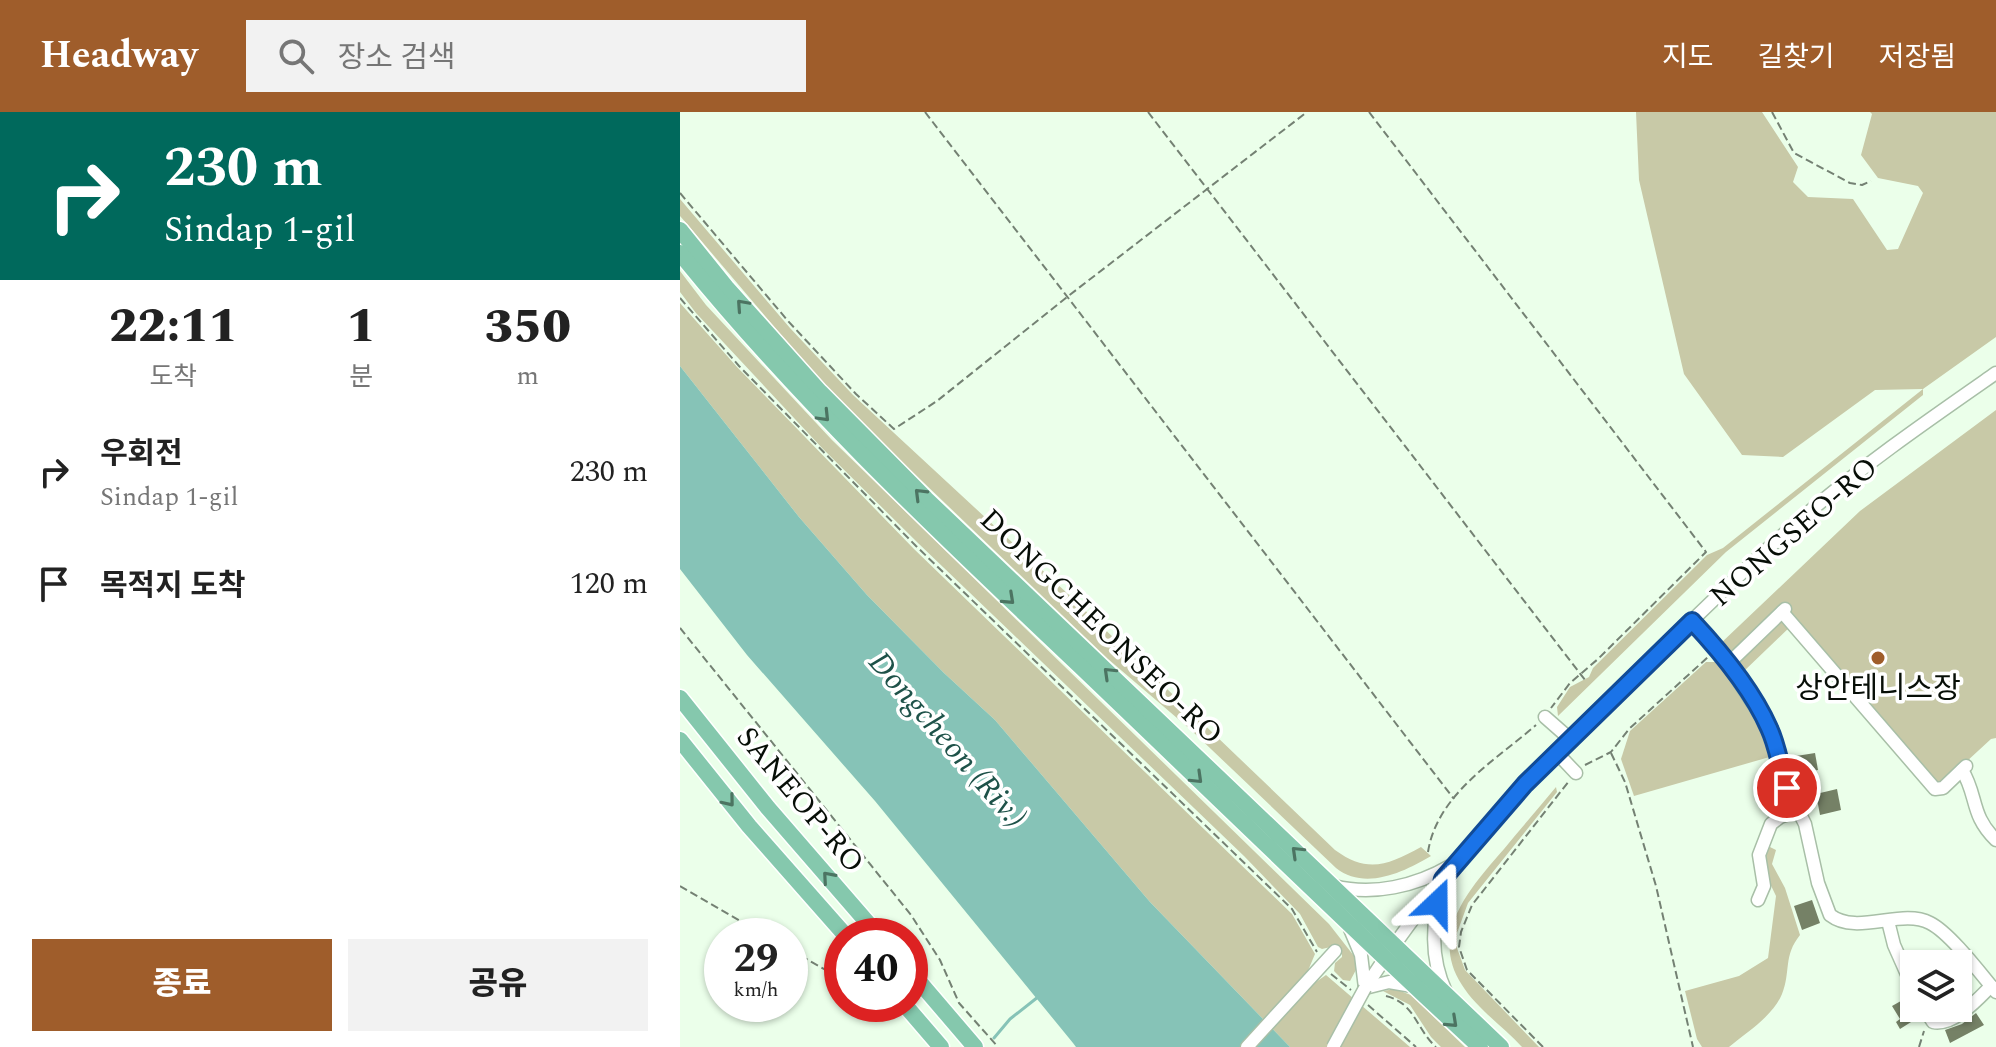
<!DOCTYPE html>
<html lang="ko">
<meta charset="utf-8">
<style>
:root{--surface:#fff;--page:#f2f2f2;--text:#222;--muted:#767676;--accent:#9f5d2b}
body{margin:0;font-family:Spectral,"Noto Sans KR",serif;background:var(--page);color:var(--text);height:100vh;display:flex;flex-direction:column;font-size:30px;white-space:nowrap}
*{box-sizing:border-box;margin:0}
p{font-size:26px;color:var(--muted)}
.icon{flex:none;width:44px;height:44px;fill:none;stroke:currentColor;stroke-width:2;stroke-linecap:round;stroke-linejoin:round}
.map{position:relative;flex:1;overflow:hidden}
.panel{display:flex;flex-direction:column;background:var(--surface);width:680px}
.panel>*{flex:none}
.top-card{background:#00695c;color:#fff;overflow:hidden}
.buttons{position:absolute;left:1220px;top:838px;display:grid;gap:16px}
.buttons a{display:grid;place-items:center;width:72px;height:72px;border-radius:0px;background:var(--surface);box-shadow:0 2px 6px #0004;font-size:40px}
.speed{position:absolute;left:24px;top:806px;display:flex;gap:16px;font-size:40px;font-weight:700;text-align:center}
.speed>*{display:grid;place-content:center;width:104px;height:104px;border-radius:50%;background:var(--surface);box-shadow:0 2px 6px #0004;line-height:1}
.speed small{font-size:20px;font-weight:400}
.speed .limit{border:12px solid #d22;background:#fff;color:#111}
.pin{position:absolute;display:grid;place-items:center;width:68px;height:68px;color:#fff;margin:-34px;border:4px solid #fff;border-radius:50%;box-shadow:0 2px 8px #0007}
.me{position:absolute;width:88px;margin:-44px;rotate:23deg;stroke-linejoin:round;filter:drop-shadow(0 0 6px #0008)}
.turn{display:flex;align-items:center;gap:28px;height:168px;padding:0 32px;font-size:36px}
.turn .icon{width:104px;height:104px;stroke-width:2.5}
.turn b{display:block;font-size:56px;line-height:68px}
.eta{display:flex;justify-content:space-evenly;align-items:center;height:136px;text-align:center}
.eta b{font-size:48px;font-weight:800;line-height:56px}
.primary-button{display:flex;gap:16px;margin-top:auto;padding:16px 32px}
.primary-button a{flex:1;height:92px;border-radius:0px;background:var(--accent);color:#fff;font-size:32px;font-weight:800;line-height:92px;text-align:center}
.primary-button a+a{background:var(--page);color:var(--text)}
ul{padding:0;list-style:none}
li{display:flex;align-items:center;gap:24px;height:112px;padding:0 32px}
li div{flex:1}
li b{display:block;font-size:30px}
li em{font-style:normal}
header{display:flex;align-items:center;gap:48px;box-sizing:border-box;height:112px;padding:0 40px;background:var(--accent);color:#fff}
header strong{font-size:38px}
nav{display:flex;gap:44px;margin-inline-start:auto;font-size:28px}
.search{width:560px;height:72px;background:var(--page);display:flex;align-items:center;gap:20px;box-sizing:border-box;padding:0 28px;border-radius:0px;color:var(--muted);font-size:30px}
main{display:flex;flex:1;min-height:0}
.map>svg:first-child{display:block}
.green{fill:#c8c9a7}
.water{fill:#86c3b7}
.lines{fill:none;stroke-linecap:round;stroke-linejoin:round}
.stream{stroke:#86c3b7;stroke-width:3}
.building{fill:#758166}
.minor-casing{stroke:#a8bfa7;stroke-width:15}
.major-casing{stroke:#fff;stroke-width:19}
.path{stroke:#748173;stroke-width:2;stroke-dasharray:8 4;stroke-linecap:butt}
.minor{stroke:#fff;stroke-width:12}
.major{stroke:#85c8ad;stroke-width:16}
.minor-bridge-casing{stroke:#a8bfa7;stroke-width:15;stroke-linecap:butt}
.minor-bridge{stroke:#fff;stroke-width:12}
.oneway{stroke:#4c7462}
.route-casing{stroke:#114b97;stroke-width:20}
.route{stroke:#1a73e8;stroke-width:14}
.poi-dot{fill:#9f5d2b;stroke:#fff;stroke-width:3}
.labels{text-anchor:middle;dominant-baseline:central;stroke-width:7;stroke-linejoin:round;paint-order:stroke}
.street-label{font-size:30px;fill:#070e07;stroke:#fff}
.poi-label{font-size:30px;fill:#070e07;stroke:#fff}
.water-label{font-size:32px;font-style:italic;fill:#1e5249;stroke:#fff}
</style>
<header>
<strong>Headway</strong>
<div class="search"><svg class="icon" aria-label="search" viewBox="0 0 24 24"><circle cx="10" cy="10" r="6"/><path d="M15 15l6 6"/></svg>장소 검색</div>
<nav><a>지도</a><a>길찾기</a><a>저장됨</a></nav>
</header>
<main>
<section class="panel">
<div class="top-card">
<div class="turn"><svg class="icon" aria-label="right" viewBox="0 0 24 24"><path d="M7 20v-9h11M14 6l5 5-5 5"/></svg><div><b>230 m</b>Sindap 1-gil</div></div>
</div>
<div class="eta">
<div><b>22:11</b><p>도착</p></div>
<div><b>1</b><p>분</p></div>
<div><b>350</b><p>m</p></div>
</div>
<ul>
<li><svg class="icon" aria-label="right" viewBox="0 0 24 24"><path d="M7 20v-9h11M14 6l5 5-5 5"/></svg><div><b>우회전</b><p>Sindap 1-gil</p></div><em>230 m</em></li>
<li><svg class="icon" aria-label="arrive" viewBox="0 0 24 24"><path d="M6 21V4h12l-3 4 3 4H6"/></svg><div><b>목적지 도착</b></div><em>120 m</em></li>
</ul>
<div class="primary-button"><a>종료</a><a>공유</a></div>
</section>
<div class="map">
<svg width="1316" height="935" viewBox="0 0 1316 935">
<rect width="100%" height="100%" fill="#ebffea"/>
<g class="green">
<polygon points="956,0 1082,0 1118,55 1113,70 1128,85 1173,87 1207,138 1218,137 1243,81 1238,74 1198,66 1181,43 1192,2 1190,0 1316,0 1316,225 1243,277 1243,283 1046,440 878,604 877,595 890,575 909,565 913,556 1027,443 1043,436 1243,277 1195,278 1103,345 1062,343 1004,262 959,68"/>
<path d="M0,87L110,216L173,283L388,482L655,738C688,762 708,753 741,735L751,744C724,760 685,779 656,756L511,618L428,547L197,326L130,257L7,112L0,104Z"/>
<polygon points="0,159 26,193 152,328 649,812 674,844 677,856 670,869 663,868 654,859 655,851 662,845 662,839 655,834 642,837 638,835 620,802 564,744 239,432 143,337 16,201 0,180"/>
<polygon points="0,191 57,255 234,437 612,802 635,842 627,861 636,870 646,863 730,935 610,935 470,790 315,608 264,561 187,483 119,405 0,254"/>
<polygon points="1316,298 1316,626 1311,627 1260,674 1114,511 1062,561 1040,532 1180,399"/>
<path d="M1026,550H1038C1061,578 1081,609 1093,644L954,684L941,647L950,619Z"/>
<path d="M876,675L877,680L788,791L777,821V836L785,858L859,935H842C823,914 797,897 782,873C748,821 791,775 824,737C841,716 859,696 876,675Z"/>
<path d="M1086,733L1096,738L1092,752L1105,776L1120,823C1103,844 1111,860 1102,882C1093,904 1067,920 1049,935H1022L1017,927L1005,879L1059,864L1088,846L1096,784L1084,759Z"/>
<polygon points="715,877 731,883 785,935 761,935 751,925 730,893 703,879"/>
</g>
<polygon class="water" points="0,254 119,405 187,483 264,561 315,608 470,790 610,935 396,935 393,931 195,689 67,543 0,457"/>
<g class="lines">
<polyline class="stream" points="314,926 330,907 358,885"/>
</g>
<g class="building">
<polygon points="1135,641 1138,658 1113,662 1110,645"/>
<polygon points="1157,677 1161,698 1140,703 1136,682"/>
<polygon points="1132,788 1140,811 1122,818 1114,794"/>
<polygon points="1228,885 1234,887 1234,896 1239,905 1220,917 1216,910 1220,907 1212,894"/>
<polygon points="1296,901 1304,913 1270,931 1265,918 1282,912"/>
</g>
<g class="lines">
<g class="minor-casing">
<g id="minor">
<polyline points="1102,500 1255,677 1263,676 1286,654"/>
<path d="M1012,509L1037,536L1088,615L1101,647L1107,676L1125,712L1138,771L1150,803C1177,824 1221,796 1250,811C1270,821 1301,862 1316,880"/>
<polyline points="1048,552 1105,497"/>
<polyline points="865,605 890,627"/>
<polyline points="876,640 896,661"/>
<path d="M1282,658C1298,684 1290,703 1316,728"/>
<path d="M761,773C753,810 749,844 766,880"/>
<path d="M654,774C693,784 736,774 770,754"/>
<polyline points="1078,788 1084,774 1079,743 1091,712 1100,705 1118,699"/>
<polyline points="1208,809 1214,833 1234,878"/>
<polyline points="670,817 681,843 685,876"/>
<path d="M685,876C765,753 858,657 963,556C1015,506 1067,454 1122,406C1183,353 1250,307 1316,261"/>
<polyline points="685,876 709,870 732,874"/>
<path d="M1244,896L1253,910C1274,914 1297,888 1311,874"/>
<polyline points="567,935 655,839"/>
</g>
</g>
<g class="major-casing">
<g id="major">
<polyline points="0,118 46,175 140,280 246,387 821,935"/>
<path d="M0,141C121,291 261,422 400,554C533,681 665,810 800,935"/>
<polyline points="0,586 88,696 199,824"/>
<polyline points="0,628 69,714 166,824"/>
<polyline points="230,859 295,935"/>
<polyline points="224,892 261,935"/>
</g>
</g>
<g class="path">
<polyline points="245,0 774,687"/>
<polyline points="468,0 905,568"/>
<polyline points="689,0 1026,440 918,547 890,571 871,596"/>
<polyline points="1092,0 1114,41 1170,71 1182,73 1191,69"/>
<polyline points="0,81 108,209 176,282 214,317 257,289 387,185 627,0"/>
<polyline points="0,186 59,254 236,434 612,797 637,840"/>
<polyline points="0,516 231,803 260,848 279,891 318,935"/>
<polyline points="931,641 945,670 976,774 1013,935"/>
<polyline points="905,653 931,640 949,617 1028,545"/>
<path d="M748,740C757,682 816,648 856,613"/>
<polyline points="0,774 86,824"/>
<polyline points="110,838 162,867"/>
<polyline points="651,862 671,878"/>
<path d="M706,884C735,891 736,917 756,935"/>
<polyline points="688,893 736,935"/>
<polyline points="863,935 787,858 779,835 781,820 792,793 889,669"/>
<polyline points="1239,935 1244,919"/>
</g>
<use href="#minor" class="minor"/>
<use href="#major" class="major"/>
<g class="minor-bridge-casing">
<polyline id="minor-bridge" points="653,935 685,876"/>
</g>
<use href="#minor-bridge" class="minor-bridge"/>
</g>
<defs><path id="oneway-chevron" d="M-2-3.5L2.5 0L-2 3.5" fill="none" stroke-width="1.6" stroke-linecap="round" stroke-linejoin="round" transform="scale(2)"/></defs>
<g class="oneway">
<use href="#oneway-chevron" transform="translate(62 193) rotate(-132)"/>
<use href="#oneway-chevron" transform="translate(144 304) rotate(46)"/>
<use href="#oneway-chevron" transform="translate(240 382) rotate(-135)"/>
<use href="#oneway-chevron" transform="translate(329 487) rotate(43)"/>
<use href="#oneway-chevron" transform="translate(429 561) rotate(-136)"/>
<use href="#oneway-chevron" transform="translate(517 666) rotate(44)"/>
<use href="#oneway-chevron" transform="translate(49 689) rotate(51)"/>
<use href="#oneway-chevron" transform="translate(617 740) rotate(-136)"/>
<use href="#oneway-chevron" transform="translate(148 765) rotate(-131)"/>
<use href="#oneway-chevron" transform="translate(772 910) rotate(43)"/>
</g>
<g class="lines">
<g class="route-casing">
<path id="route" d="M757,791L763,767L845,672L1012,509C1041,540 1072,577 1089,616C1098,635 1100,656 1107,676"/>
</g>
<use href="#route" class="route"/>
</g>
<circle class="poi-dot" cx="1198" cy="546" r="8"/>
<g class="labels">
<g class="street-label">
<text transform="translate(1114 420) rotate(-41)">NONGSEO-RO</text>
<text transform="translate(421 515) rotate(44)">DONGCHEONSEO-RO</text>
<text transform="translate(120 688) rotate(50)">SANEOP-RO</text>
</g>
<g class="poi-label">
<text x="1198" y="577">상안테니스장</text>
</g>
<g class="water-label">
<text transform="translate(267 628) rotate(49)">Dongcheon (Riv.)</text>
</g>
</g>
</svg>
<div class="buttons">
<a><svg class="icon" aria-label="layers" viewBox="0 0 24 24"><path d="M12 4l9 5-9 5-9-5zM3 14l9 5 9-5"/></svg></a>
</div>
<div class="speed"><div>29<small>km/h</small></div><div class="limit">40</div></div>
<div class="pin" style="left:1107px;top:676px;background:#d93025"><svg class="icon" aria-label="arrive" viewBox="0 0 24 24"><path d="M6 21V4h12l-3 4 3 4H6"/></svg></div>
<svg class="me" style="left:757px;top:791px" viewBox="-20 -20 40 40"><path d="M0-17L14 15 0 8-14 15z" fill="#1a73e8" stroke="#fff" stroke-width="4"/></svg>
</div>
</main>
